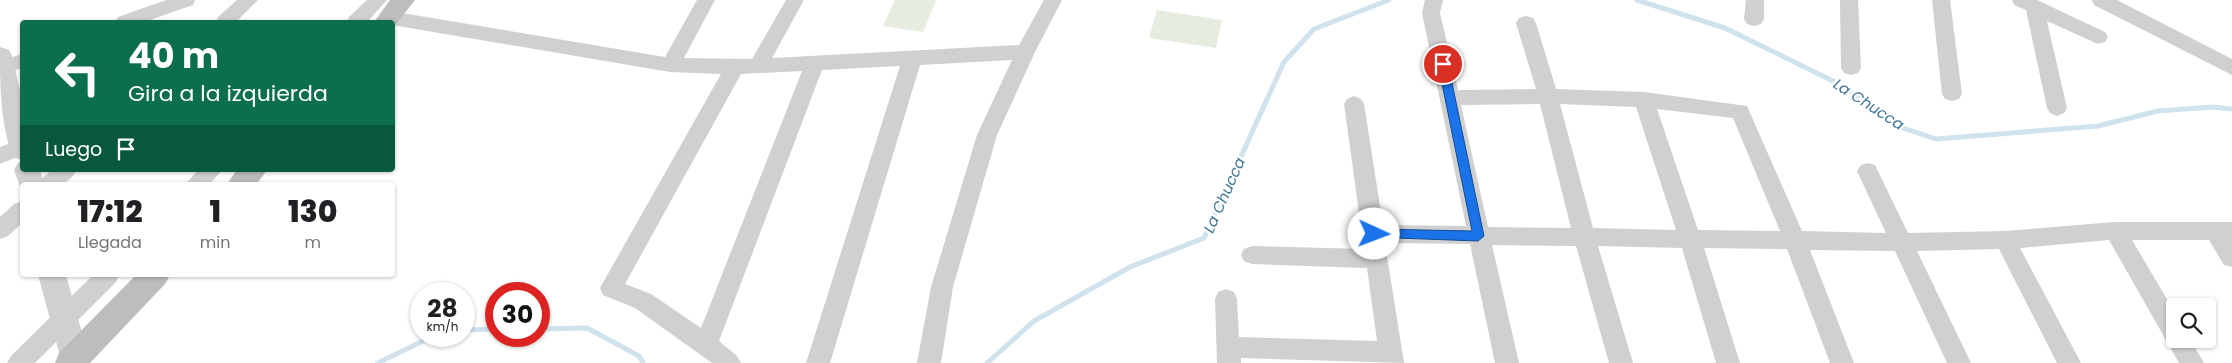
<!DOCTYPE html>
<html lang="es">
<style>
:root{--surface:#fff;--page:#f6f6f6;--text:#202124;--muted:#757577}
body{margin:0;font-family:Poppins,sans-serif;background:var(--page);color:var(--text);height:100vh;display:flex;flex-direction:column;font-size:19px;white-space:nowrap}
*{box-sizing:border-box;margin:0}
p{font-size:16px;color:var(--muted)}
.icon{flex:none;width:28px;height:28px;fill:none;stroke:currentColor;stroke-width:2;stroke-linecap:round;stroke-linejoin:round}
.map{position:relative;flex:1;overflow:hidden}
.panel{position:absolute;left:20px;top:182px;width:375px;height:95px;display:flex;flex-direction:column;background:var(--surface);border-radius:5px;box-shadow:0 1px 4px #0004}
.panel>*{flex:none}
.top-card{position:absolute;left:20px;top:20px;width:375px;height:152px;border-radius:5px;box-shadow:0 1px 4px #0004;background:#0b6e4f;color:#fff;overflow:hidden}
.fabs{position:absolute;left:2166px;top:298px;display:grid;gap:10px}
.fabs a{display:grid;place-items:center;width:50px;height:50px;border-radius:5px;background:var(--surface);box-shadow:0 1px 4px #0004;font-size:25px}
.speed{position:absolute;left:410px;top:282px;display:flex;gap:10px;font-size:25px;font-weight:700;text-align:center}
.speed>*{display:grid;place-content:center;width:65px;height:65px;border-radius:50%;background:var(--surface);box-shadow:0 1px 4px #0004;line-height:1}
.speed small{font-size:12px;font-weight:400}
.speed .limit{border:8px solid #d22;background:#fff;color:#111}
.pin{position:absolute;display:grid;place-items:center;width:42px;height:42px;color:#fff;margin:-21px;border:2px solid #fff;border-radius:50%;box-shadow:0 1px 5px #0007}
.me{position:absolute;width:55px;margin:-28px;rotate:92deg;stroke-linejoin:round;filter:drop-shadow(0 0 4px #0008)}
.turn{display:flex;align-items:center;gap:18px;height:105px;padding:0 25px;font-size:22px}
.turn .icon{width:65px;height:65px;stroke-width:2.5}
.turn b{display:block;font-size:35px;line-height:42px}
.then{display:flex;align-items:center;height:48px;padding:0 25px;background:#0003;gap:10px;font-size:19px}
.eta{display:flex;justify-content:space-evenly;align-items:center;height:85px;text-align:center}
.eta b{font-size:30px;font-weight:800;line-height:35px}
.map>svg:first-child{display:block}
.green{fill:#e6ecdf}
.lines{fill:none;stroke-linecap:round;stroke-linejoin:round}
.stream{stroke:#cfe2ee;stroke-width:5}
.minor{fill:#d0d0d0;fill-rule:evenodd}
.tertiary{fill:#d0d0d0;fill-rule:evenodd}
.secondary{fill:#bdbdbd;fill-rule:evenodd}
.route{fill:#1a73e8;stroke:#114b97}
.labels{text-anchor:middle;dominant-baseline:central;stroke-width:5;stroke-linejoin:round;paint-order:stroke}
.water-label{font-size:15px;font-style:italic;fill:#3f7597;stroke:#fff}
</style>
<div class="map">
<svg width="2232" height="363" viewBox="0 0 2232 363">
<rect width="100%" height="100%" fill="#fff"/>
<g class="green">
<polygon points="895,0 936,0 923,32 883,26"/>
<polygon points="1157,10 1222,20 1216,48 1149,38"/>
</g>
<g class="lines">
<g class="stream">
<polyline points="1637,0 1725,28 1837,83 1900,127 1936,139 2098,126 2158,111 2212,107 2232,109"/>
<polyline points="539,329 587,328 639,356 643,363"/>
<polyline points="464,330 496,329"/>
<polyline points="378,363 433,336"/>
<polyline points="987,363 1034,321 1130,267 1204,238 1284,62 1314,29 1389,0"/>
</g>
<g class="minor">
<polygon points="166,0 195,0 193,5 144,22 115,22 118,17"/>
<polygon points="237,0 258,0 236,22 216,22 218,17"/>
<polygon points="367,0 387,0 367,22 347,22 349,17"/>
<path d="M697,0H715L684,58L752,59L786,0H804L772,58L1019,45L1044,0H1062L1035,52L997,135L953,287L941,363H917L931,287L977,135L1012,60L920,65L830,363H806L900,66L822,70L719,341L737,356L741,363H712L635,308L603,295L600,288L721,74L670,72L392,25V22H383L380,18L383,13L390,11L665,57ZM802,71L701,328L651,294L625,284L741,74Z"/>
<path d="M1425,0H1443L1440,13L1458,90L1536,89L1516,23L1519,18L1526,16L1533,18L1536,23L1556,89L1644,92L1747,106L1802,231L1886,233L1857,171L1861,165L1868,163L1875,165L1908,233L2005,231L2115,222H2232V267L2224,265L2209,240H2132L2175,313V339H2190L2204,363H2179L2109,240L2020,248L2081,363H2057L1999,249L1917,251L1971,363H1947L1895,251L1810,250L1854,363H1830L1787,249L1704,248L1740,363H1716L1682,248L1598,246L1633,363H1609L1576,246L1492,245L1519,363H1495L1470,244L1385,243L1404,363L1241,358V363H1217L1215,299L1218,292L1226,289L1234,292L1237,299L1239,337L1377,341L1367,268L1252,264L1244,261L1241,255L1244,249L1252,246L1364,249L1344,104L1347,99L1354,96L1361,99L1364,104L1383,225L1466,226L1422,13ZM1540,104L1571,228L1488,227L1461,105ZM1560,104L1636,107L1676,230L1593,228ZM1657,109L1733,118L1780,231L1698,230Z"/>
<polygon points="1746,0 1764,0 1764,19 1761,24 1754,26 1747,24 1744,19"/>
<polygon points="1840,0 1858,0 1861,68 1858,73 1851,75 1844,73 1841,68"/>
<polygon points="1932,0 1950,0 1962,94 1959,99 1952,101 1945,99 1942,94"/>
<polygon points="2012,0 2037,0 2105,32 2108,37 2105,42 2098,44 2047,21 2067,108 2064,113 2057,116 2050,113 2047,108 2026,10 2014,5"/>
<polygon points="2092,0 2117,0 2232,59 2232,75 2094,5"/>
<polygon points="22,54 22,68 0,76 0,61"/>
<polygon points="22,139 22,155 0,164 0,147"/>
<polygon points="52,170 77,170 73,176 63,185 38,185 41,179"/>
<polygon points="198,170 222,170 209,185 185,185"/>
<polygon points="22,201 22,223 8,236 0,239 0,217 14,204"/>
<polygon points="93,275 119,275 116,282 35,363 7,363 11,356"/>
</g>
<g class="tertiary">
<path d="M0,47L9,50L12,56L22,99V160L13,157C0,125 0,83 0,47Z"/>
<polygon points="22,161 22,170 40,170 44,185 22,185 22,192 14,170 18,163"/>
<polygon points="38,275 66,275 89,358 86,363 62,363"/>
</g>
<g class="secondary">
<polygon points="390,0 415,0 392,29 392,22 374,22"/>
<polygon points="237,170 267,170 256,185 226,185"/>
<polygon points="136,275 170,275 165,284 90,363 55,363 59,353"/>
</g>
</g>
<polygon class="route" points="1443,60 1448,64 1484,236 1478,241 1369,237 1368,234 1374,229 1472,231 1438,64"/>
<g class="labels">
<g class="water-label">
<text transform="translate(1869 104) rotate(33)">La Chucca</text>
<text transform="translate(1224 195) rotate(-66)">La Chucca</text>
</g>
</g>
</svg>
<div class="fabs">
<a><svg class="icon" aria-label="search" viewBox="0 0 24 24"><circle cx="10" cy="10" r="6"/><path d="M15 15l6 6"/></svg></a>
</div>
<div class="speed"><div>28<small>km/h</small></div><div class="limit">30</div></div>
<div class="pin" style="left:1443px;top:64px;background:#d93025"><svg class="icon" aria-label="arrive" viewBox="0 0 24 24"><path d="M6 21V4h12l-3 4 3 4H6"/></svg></div>
<svg class="me" style="left:1374px;top:234px" viewBox="-20 -20 40 40"><circle r="19" fill="#fff"/><path d="M0-13L10 11 0 6-10 11z" fill="#1a73e8"/></svg>
<div class="top-card">
<div class="turn"><svg class="icon" aria-label="left" viewBox="0 0 24 24"><path d="M17 20v-9H6M10 6l-5 5 5 5"/></svg><div><b>40 m</b>Gira a la izquierda</div></div>
<div class="then">Luego<svg class="icon" aria-label="arrive" viewBox="0 0 24 24"><path d="M6 21V4h12l-3 4 3 4H6"/></svg></div>
</div>
<section class="panel">
<div class="eta">
<div><b>17:12</b><p>Llegada</p></div>
<div><b>1</b><p>min</p></div>
<div><b>130</b><p>m</p></div>
</div>
</section>
</div>
